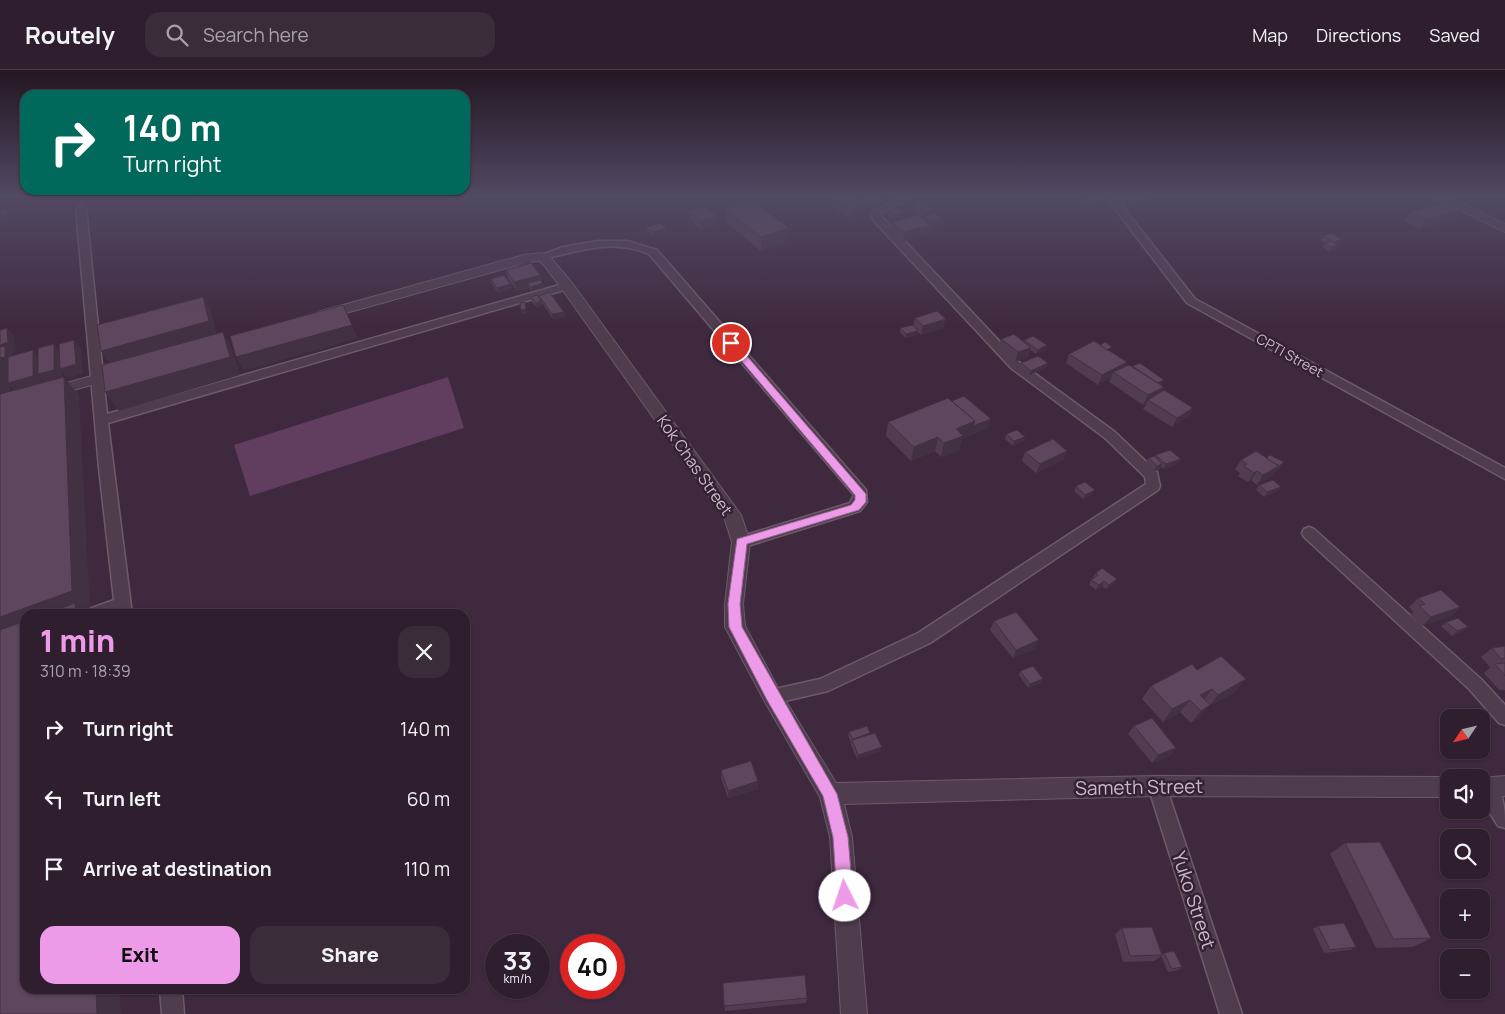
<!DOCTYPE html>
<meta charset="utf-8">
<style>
:root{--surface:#2f1f2e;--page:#3b2c3a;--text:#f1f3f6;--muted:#a7a2aa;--line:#4a3d4a;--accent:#ed9be8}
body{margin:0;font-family:Manrope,sans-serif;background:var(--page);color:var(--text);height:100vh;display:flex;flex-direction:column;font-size:19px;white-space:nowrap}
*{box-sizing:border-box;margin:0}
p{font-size:16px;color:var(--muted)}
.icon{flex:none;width:28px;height:28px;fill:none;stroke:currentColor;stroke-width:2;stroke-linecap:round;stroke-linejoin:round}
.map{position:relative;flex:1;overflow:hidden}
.sheet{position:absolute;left:20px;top:539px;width:450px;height:385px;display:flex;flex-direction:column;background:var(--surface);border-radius:15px;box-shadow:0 1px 4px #0004,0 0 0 1px var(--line)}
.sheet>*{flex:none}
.banner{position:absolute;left:20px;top:20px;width:450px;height:105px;border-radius:15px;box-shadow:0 1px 4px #0004,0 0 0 1px var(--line);background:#00695c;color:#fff;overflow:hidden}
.needle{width:32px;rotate:235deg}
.fabs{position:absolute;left:1440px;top:639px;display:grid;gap:10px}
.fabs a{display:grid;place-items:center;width:50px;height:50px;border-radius:10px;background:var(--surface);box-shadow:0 1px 4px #0004,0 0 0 1px var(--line);font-size:25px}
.speed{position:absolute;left:485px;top:864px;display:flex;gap:10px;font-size:25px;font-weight:700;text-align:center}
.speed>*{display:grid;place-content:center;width:65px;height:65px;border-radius:50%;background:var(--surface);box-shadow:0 1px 4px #0004,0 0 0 1px var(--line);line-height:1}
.speed small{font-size:12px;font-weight:400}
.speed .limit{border:8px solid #d22;background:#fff;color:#111}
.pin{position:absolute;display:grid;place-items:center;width:42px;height:42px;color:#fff;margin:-21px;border:2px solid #fff;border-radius:50%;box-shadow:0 1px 5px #0007}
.me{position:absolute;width:55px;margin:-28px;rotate:356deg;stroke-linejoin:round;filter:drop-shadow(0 0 4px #0008)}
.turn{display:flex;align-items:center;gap:18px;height:105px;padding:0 20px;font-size:22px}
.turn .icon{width:65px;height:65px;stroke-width:2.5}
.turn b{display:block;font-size:35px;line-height:42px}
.round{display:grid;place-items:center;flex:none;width:52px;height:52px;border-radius:15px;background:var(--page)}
.summary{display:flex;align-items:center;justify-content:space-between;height:85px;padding:0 20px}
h1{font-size:30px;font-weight:800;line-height:38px;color:var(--accent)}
.action{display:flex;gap:10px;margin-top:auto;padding:10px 20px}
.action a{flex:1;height:58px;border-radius:15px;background:var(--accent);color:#111;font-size:20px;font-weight:800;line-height:58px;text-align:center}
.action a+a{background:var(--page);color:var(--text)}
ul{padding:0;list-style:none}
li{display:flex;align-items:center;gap:15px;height:70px;padding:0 20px}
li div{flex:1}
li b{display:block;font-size:19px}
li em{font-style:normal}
header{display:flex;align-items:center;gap:30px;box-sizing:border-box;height:70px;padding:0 25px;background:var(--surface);border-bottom:1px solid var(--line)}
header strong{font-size:24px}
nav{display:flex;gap:28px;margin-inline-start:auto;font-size:18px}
.search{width:350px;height:45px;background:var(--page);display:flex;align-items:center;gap:12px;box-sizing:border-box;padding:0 18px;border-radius:15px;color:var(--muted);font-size:19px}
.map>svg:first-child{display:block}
.water{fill:#613d60}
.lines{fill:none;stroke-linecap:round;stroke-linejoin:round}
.minor-casing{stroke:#6c5b6b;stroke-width:3}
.tertiary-casing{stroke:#6c5b6b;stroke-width:2}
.minor{fill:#4f3d4e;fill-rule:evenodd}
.tertiary{fill:#4f3d4e;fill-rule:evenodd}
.wall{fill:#513c51}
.shaded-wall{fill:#423142}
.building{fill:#5e465e;stroke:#423142}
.route{fill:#ed9be8;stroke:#9a6597}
.labels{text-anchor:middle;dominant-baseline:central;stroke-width:5;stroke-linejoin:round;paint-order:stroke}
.far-street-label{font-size:14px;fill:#c9bac8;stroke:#342234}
.street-label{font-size:16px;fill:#c9bac8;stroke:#342234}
.near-street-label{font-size:19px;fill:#c9bac8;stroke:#342234}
</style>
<header>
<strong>Routely</strong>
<div class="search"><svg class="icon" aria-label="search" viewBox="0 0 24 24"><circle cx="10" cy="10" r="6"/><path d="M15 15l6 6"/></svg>Search here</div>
<nav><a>Map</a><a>Directions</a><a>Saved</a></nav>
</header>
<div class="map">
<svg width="1505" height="944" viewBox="0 0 1505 944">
<rect width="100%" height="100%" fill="#3f293e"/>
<polygon class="water" points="448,307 464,358 250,426 234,375"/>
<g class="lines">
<g class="minor-casing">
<g id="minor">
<polygon points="895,126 904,126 909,130 881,143 882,147 1019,292 1115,362 1157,402 1160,416 1158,420 930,573 828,621 772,634 766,631 763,626 766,621 820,609 918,563 1146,414 1145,407 1105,368 1011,298 874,151 870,144 872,142 897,129"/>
<polygon points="1105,126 1115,126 1116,128 1147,126 1146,128 1120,133 1195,229 1505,398 1505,409 1187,233"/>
<polygon points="81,136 86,139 107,344 563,214 571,214 572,216 571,218 108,353 132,544 87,544 89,539 114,530 99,398 76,139"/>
<path d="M597,171H627L657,180L866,420L867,432L860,441L741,478L736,476L734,472L736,468L850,433L854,425L649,184C613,168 577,181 541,190L536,187L563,177Z"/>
<polygon points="1309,457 1314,459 1481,609 1505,635 1505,655 1499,653 1469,619 1304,467 1302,463 1304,459"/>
<polygon points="1157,707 1164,710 1242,944 1220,944 1148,716 1150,710"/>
<path d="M1484,708C1505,716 1505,740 1505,758L1498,756L1481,729V709Z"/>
<polygon points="160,919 182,919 184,944 162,944"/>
</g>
</g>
<g class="tertiary-casing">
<g id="tertiary">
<polygon points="1434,126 1447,126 1505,154 1505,162 1435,128"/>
<polygon points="541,183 551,188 572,213 741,445 750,472 743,534 745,556 779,620 836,713 1157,706 1449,707 1451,708 1449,708 1449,727 1157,726 844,734 852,767 867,944 841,944 830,767 820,727 765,632 725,557 725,534 732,472 724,447 562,219 543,194 539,191 529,192 328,248 323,249 316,245 318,242 524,185"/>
<polygon points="125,297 130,298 132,301 130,304 49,327 42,322 44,319"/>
<polygon points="1505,706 1505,726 1481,727 1481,708 1479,708"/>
</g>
</g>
<use href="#minor" class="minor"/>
<use href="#tertiary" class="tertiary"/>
</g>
<g class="wall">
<polygon points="1370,126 1385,126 1376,129"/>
<polygon points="831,127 861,131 861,127 883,132 868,137 864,134 864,142 850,148 830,136"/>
<polygon points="1083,129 1105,133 1088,137 1081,133"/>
<polygon points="914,137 932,140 932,144 942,148 942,153 931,157 930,164 903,171 890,161 892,152 923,149 924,148 913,142"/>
<polygon points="726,139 789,158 788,172 761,181 726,152"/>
<polygon points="1461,140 1455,149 1420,159 1404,151 1410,142"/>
<polygon points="689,141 717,155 701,160 690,150"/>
<polygon points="888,141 904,143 903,147 893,150 888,145"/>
<polygon points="647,157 666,158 666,162 653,166 647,161"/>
<polygon points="1323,166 1342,169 1339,173 1336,175 1337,175 1335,180 1329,182 1323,177 1325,173 1321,170"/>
<polygon points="506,200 540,205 541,210 544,218 532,221 529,218 517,221 508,209"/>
<polygon points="491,209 510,214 511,219 498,223 492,214"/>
<polygon points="539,226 564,242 565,247 553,249 542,233 542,236 537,237 532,232 531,227 539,228"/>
<polygon points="915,248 944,258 921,265 918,262 917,265 905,268 900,262 900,258 913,255"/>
<polygon points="1001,269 1023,271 1024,270 1047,275 1046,280 1036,284 1030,280 1028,287 1015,292 998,278"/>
<polygon points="1110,281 1127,292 1125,297 1162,315 1161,315 1164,317 1162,321 1193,338 1188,347 1172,357 1143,339 1146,334 1143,335 1109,312 1111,308 1098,315 1066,293 1069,284"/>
<polygon points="1021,293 1048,293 1046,298 1029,305 1019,298"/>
<polygon points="888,352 988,358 962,369 959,380 941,387 935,381 911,391 886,366"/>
<polygon points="1006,364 1025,367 1023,371 1013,376 1005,369"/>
<polygon points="1067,381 1063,390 1036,403 1022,391 1025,382"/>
<polygon points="1155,385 1181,389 1178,394 1164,399 1161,397 1160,399 1154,401 1146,392 1149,388 1155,386"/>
<polygon points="1241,390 1281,397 1275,402 1272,406 1257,415 1251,410 1248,412 1238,406 1240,403 1235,399"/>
<polygon points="1259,415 1281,417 1278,421 1264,427 1256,420"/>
<polygon points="1076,416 1093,424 1083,429 1074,421"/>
<polygon points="1096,503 1114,514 1106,519 1102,516 1096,520 1089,515 1091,510 1094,508 1093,507"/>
<polygon points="1418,528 1460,537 1451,546 1422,556 1410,545 1414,542 1409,537"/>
<polygon points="994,551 1035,579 1013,588 990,560"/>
<polygon points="1446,552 1463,561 1452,566 1441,556"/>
<polygon points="1505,576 1505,620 1499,620 1484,603 1491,597 1490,597 1481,587 1492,578"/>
<polygon points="1197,600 1235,622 1209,636 1200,647 1191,653 1180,642 1163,652 1142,629 1151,616"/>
<polygon points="1020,601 1041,613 1028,618 1019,605"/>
<polygon points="1134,656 1176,678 1170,686 1152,693 1128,664"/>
<polygon points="849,662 870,665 881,681 857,689 851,675 851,672 848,666"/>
<polygon points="721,700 758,719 728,728 721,708"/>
<polygon points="1345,773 1431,868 1413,877 1376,878 1330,784"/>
<polygon points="1318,856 1356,877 1350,880 1324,883 1313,859"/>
<polygon points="1122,858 1162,885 1164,883 1182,897 1178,900 1168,902 1161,886 1154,891 1123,892 1115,864"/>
<polygon points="723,913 807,928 806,933 725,941"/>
</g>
<g class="shaded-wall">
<polygon points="1378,126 1385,126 1376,129"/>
<polygon points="883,128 883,132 868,137 869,132"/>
<polygon points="1107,128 1105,133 1088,137 1090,133"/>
<polygon points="865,133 864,142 850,148 851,139"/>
<polygon points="7,139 10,143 10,149 0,151 0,146"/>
<polygon points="932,140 932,145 924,148 924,143"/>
<polygon points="1461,140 1455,149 1420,159 1426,150"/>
<polygon points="904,143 903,147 893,150 894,145"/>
<polygon points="717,146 717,155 701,160 701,151"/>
<polygon points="942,148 942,153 931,157 932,152"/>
<polygon points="931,155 930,164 903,171 904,162"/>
<polygon points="666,158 666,162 653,166 653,162"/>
<polygon points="789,158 788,172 761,181 761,167"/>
<polygon points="1342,169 1339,173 1332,176 1334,172"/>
<polygon points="1337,175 1335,180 1329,182 1332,177"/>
<polygon points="540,205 541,214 543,213 544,218 532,221 531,217 528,213 529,218 517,221 514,212"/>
<polygon points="510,214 511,219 498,223 497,218"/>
<polygon points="203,227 211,241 217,265 111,295 101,281"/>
<polygon points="541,231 542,236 537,237 536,233"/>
<polygon points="525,232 527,244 522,244 521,240"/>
<polygon points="564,242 565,247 553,249 552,244"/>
<polygon points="946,249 944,258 921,265 923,256"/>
<polygon points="352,255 358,268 244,301 236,287"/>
<polygon points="7,258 15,267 16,282 11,283 13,285 13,296 33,280 40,290 54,274 61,284 74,270 81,279 83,304 67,308 62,301 62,309 46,314 41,308 41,315 16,322 10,316 9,324 0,326 0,275"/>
<polygon points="918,261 917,265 905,268 906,264"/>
<polygon points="223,262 233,280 240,305 119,341 105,322"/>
<polygon points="1047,275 1046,280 1036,284 1038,280"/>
<polygon points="1031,278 1028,287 1015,292 1018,282"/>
<polygon points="1127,292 1123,302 1113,302 1111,308 1098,315 1102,305"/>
<polygon points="1048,293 1046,298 1029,305 1031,301"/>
<polygon points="64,307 79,325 90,539 84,541 87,544 25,544 25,563 0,572 0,547"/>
<polygon points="1164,310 1162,315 1154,319 1156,314"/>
<polygon points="1164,317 1159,327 1148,330 1146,334 1143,335 1148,325"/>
<polygon points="1193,338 1188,347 1172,357 1177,348"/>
<polygon points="991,349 988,358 962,369 959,380 941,387 944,373 956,359 975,351"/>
<polygon points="938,367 935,381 911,391 914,377"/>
<polygon points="1025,367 1023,371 1013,376 1014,371"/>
<polygon points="1067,381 1063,390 1036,403 1040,394"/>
<polygon points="1181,389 1178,394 1164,399 1166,394"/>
<polygon points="1284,392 1272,406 1257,415 1263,405"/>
<polygon points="1162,394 1160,399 1154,401 1157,396"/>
<polygon points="1257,401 1251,410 1248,412 1254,403"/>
<polygon points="1281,417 1278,421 1264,427 1267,422"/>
<polygon points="1095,420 1093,424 1083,429 1085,425"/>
<polygon points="1117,509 1114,514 1106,519 1109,515"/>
<polygon points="1104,511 1102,516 1096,520 1099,515"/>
<polygon points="1460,537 1451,546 1422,556 1431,547"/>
<polygon points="1468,557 1463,561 1452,566 1457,561"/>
<polygon points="1039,570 1035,579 1013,588 1016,580"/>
<polygon points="1043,609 1041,613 1028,618 1030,614"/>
<polygon points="1246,609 1235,622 1209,636 1200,647 1191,653 1201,641 1209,636 1218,625"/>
<polygon points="1212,619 1202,632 1200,625"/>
<polygon points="1190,630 1180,642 1163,652 1172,639"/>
<polygon points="870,663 869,667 852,671 853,669"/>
<polygon points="882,677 881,681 857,689 858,685"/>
<polygon points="1176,678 1170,686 1152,693 1158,685"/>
<polygon points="758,711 758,719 728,728 728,721"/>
<polygon points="96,919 119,919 121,944 97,944"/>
</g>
<g class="building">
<polygon points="836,126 851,126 865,133 851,139 831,127"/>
<polygon points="867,126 880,126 883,128 869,132 861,127"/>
<polygon points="1093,126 1103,126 1107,128 1090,133 1083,129"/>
<polygon points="753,131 789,158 761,167 726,139"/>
<polygon points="1445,132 1461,140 1426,150 1410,142"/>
<polygon points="922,134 932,140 924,143 914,137"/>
<polygon points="705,137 717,146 701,151 689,141"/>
<polygon points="898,138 904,143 894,145 888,141"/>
<polygon points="7,139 7,144 0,146 0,140"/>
<polygon points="934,143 942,148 932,152 924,147"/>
<polygon points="918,145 931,155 904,162 892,152"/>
<polygon points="660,153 666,158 653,162 647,157"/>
<polygon points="1331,163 1342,169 1334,172 1323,166"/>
<polygon points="1331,171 1337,175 1332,177 1325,173"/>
<polygon points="529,192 530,193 519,197 518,196"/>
<polygon points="531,193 540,205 514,212 506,200"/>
<polygon points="504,205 510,214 497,218 491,209"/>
<polygon points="540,210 543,213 531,217 528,213"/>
<polygon points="549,222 564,242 552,244 539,226"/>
<polygon points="537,225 541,231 536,233 531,227"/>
<polygon points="203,227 209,251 101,281 97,255"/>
<polygon points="525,232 526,239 521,240 520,233"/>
<polygon points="343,235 352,255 236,287 230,266"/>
<polygon points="937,241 946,249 923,256 915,248"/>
<polygon points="913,255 918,261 906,264 900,258"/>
<polygon points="7,258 8,272 0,275 0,260"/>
<polygon points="223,262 230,287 105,322 102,295"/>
<polygon points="1014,264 1031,278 1018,282 1001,269"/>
<polygon points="1033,266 1047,275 1038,280 1024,270"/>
<polygon points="74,270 76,294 60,299 59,274"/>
<polygon points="1094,271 1127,292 1102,305 1069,284"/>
<polygon points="1105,272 1112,277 1107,280 1100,275"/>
<polygon points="54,274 54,300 38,304 38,278"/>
<polygon points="5,276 5,287 1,288 0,286 0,277"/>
<polygon points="33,280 33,306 8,313 8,287"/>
<polygon points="1038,286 1048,293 1031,301 1021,293"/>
<polygon points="1140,293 1164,310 1158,313 1132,296"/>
<polygon points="1129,295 1164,317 1148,325 1113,302"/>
<polygon points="64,307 72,521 0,547 0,324"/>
<polygon points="1164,320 1193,338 1177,348 1148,330"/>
<polygon points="964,326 991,349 973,356 975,351 952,331"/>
<polygon points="948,328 975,351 956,359 963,366 944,373 938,367 914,377 888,352"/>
<polygon points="1017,360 1025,367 1014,371 1006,364"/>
<polygon points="1053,369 1067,381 1040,394 1025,382"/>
<polygon points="1170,380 1181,389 1166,394 1155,385"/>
<polygon points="1256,381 1279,396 1263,405 1257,401 1254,403 1244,396 1247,394 1241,390"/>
<polygon points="1270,385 1284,392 1278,397 1279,396 1266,388"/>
<polygon points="1154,386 1162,394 1157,396 1149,388"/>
<polygon points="1273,410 1281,417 1267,422 1259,415"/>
<polygon points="1085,412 1095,420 1085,425 1076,416"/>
<polygon points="1102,498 1117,509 1109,515 1104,511 1099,515 1091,510 1098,505 1096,503"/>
<polygon points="1441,520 1460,537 1431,547 1419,536 1425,534 1418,528"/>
<polygon points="75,533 76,544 45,544"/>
<polygon points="1016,542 1039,570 1016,580 994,551"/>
<polygon points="1458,548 1468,557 1457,561 1446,552"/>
<polygon points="25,551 25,919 96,919 97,944 0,944 0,560"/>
<polygon points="1505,576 1505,588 1501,589 1492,578"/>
<polygon points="1221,586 1246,609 1218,625 1212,619 1200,625 1210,635 1201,641 1190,630 1172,639 1151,616 1192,594 1197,600"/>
<polygon points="1505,593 1505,606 1495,594"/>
<polygon points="1033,596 1043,609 1030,614 1020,601"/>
<polygon points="1152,648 1176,678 1158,685 1134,656"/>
<polygon points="867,656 870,663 853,669 849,662"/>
<polygon points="875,663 882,677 858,685 852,670"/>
<polygon points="751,691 758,711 728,721 721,700"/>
<polygon points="1380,772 1431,868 1393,869 1345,773"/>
<polygon points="1344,853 1356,877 1330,880 1318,856"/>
<polygon points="1152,857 1162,885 1130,886 1122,858"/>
<polygon points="1174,881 1182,897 1172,899 1164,883"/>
<polygon points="805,905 807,928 724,936 723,913"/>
</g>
<linearGradient id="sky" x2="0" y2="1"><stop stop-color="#231722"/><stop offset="0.49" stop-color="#524963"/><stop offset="1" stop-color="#524963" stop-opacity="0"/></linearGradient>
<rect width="1505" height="258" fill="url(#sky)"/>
<polygon class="route" points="728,271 734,271 866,424 866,432 859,440 747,474 740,534 742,557 837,724 848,767 853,826 851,832 845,834 839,832 837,826 833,767 823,726 767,630 729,557 728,534 737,469 851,435 855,430 855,425 728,275"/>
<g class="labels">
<g class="far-street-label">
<text transform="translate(1290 285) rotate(29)">CPTI Street</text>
</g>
<g class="street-label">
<text transform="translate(695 395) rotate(55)">Kok Chas Street</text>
</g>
<g class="near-street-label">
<text transform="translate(1139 717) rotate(-1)">Sameth Street</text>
<text transform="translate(1194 830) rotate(72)">Yuko Street</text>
</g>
</g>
</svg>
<div class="fabs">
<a><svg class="needle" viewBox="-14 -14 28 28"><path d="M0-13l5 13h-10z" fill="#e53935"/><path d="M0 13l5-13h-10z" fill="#a7a2aa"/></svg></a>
<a><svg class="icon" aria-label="sound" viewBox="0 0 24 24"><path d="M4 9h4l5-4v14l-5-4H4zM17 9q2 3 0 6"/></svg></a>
<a><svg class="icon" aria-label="search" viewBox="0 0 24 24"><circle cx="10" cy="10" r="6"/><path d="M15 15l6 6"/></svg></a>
<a>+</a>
<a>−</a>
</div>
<div class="speed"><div>33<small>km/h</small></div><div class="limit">40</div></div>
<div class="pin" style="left:731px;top:273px;background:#d93025"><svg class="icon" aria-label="arrive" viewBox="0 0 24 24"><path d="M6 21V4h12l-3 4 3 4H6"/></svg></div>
<svg class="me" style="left:845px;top:826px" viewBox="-20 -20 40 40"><circle r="19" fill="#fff"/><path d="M0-13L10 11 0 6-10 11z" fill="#ed9be8"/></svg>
<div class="banner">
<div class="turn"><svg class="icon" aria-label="right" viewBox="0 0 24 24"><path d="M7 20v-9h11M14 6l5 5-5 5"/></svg><div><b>140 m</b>Turn right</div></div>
</div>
<section class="sheet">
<div class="summary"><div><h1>1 min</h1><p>310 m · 18:39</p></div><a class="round"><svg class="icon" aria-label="close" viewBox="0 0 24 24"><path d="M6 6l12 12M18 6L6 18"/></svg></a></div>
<ul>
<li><svg class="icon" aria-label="right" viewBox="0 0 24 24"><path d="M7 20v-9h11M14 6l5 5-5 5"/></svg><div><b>Turn right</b></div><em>140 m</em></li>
<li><svg class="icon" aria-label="left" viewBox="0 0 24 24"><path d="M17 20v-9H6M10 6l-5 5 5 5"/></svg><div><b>Turn left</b></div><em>60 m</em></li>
<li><svg class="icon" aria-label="arrive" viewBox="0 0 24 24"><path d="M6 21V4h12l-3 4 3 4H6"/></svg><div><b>Arrive at destination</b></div><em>110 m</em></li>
</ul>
<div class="action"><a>Exit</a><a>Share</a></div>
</section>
</div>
